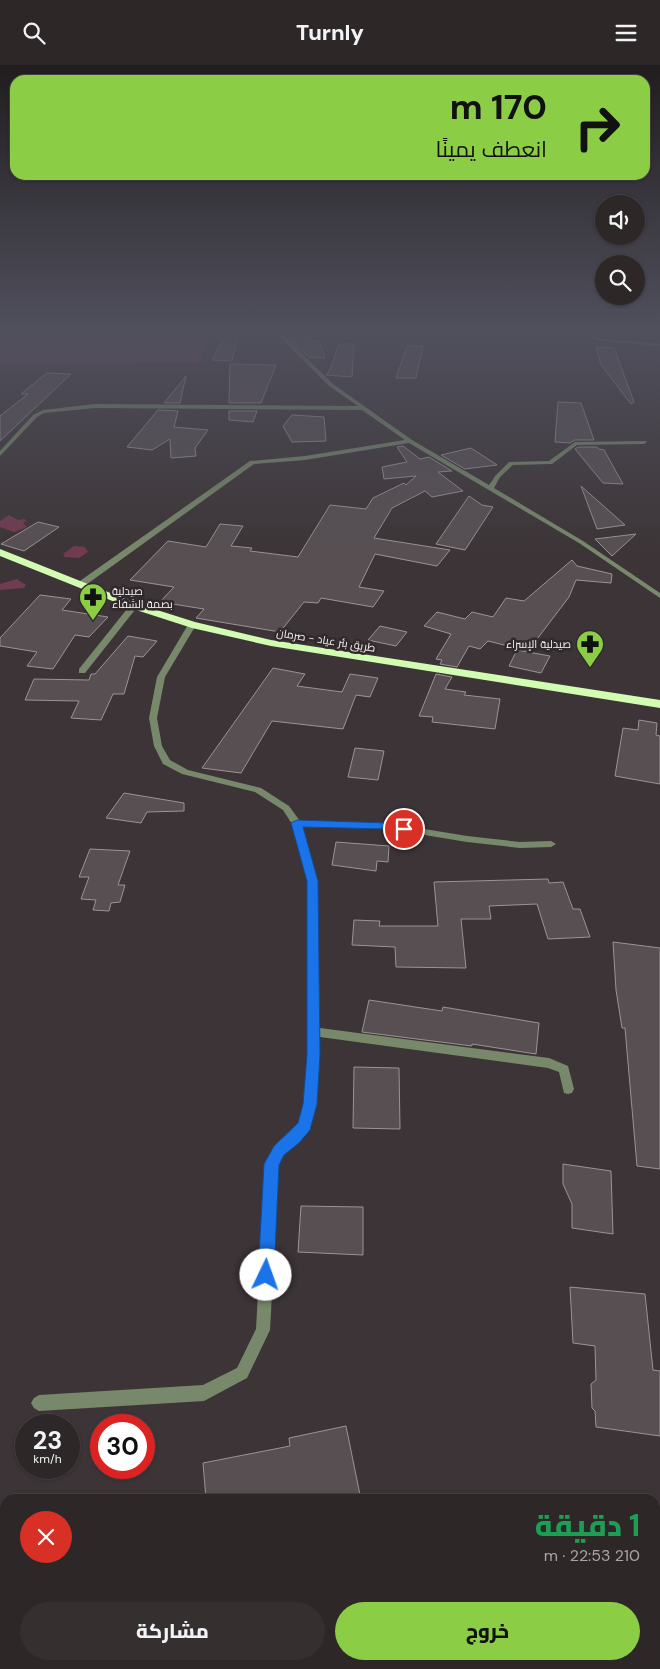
<!DOCTYPE html>
<html lang="ar">
<meta charset="utf-8">
<style>
:root{--surface:#2d2728;--page:#352f30;--text:#f1f3f6;--muted:#a7a5a8;--line:#484445;--accent:#8bce46}
body{margin:0;font-family:"DM Sans",Cairo,sans-serif;background:var(--page);color:var(--text);direction:rtl;height:100vh;display:flex;flex-direction:column;font-size:19px;white-space:nowrap}
*{box-sizing:border-box;margin:0}
p{font-size:16px;color:var(--muted)}
.icon{flex:none;width:28px;height:28px;fill:none;stroke:currentColor;stroke-width:2;stroke-linecap:round;stroke-linejoin:round}
.map{position:relative;flex:1;overflow:hidden;direction:ltr}
.details{position:absolute;left:0px;top:1429px;width:660px;height:176px;display:flex;flex-direction:column;background:var(--surface);border-radius:15px 15px 0 0;box-shadow:0 1px 4px #0004,0 0 0 1px var(--line);direction:rtl}
.details>*{flex:none}
.guide{position:absolute;left:10px;top:10px;width:640px;height:105px;border-radius:15px;box-shadow:0 1px 4px #0004,0 0 0 1px var(--line);direction:rtl;background:#8bce46;color:#111;overflow:hidden}
.buttons{position:absolute;left:595px;top:130px;display:grid;gap:10px}
.buttons a{display:grid;place-items:center;width:50px;height:50px;border-radius:50%;background:var(--surface);box-shadow:0 1px 4px #0004,0 0 0 1px var(--line);font-size:25px}
.speed{position:absolute;left:15px;top:1349px;display:flex;gap:10px;font-size:25px;font-weight:700;text-align:center}
.speed>*{display:grid;place-content:center;width:65px;height:65px;border-radius:50%;background:var(--surface);box-shadow:0 1px 4px #0004,0 0 0 1px var(--line);line-height:1}
.speed small{font-size:12px;font-weight:400}
.speed .limit{border:8px solid #d22;background:#fff;color:#111}
.pin{position:absolute;display:grid;place-items:center;width:42px;height:42px;color:#fff;margin:-21px;border:2px solid #fff;border-radius:50%;box-shadow:0 1px 5px #0007}
.me{position:absolute;width:55px;margin:-28px;rotate:3deg;stroke-linejoin:round;filter:drop-shadow(0 0 4px #0008)}
.turn{display:flex;align-items:center;gap:18px;height:105px;padding:0 20px;font-size:22px}
.turn .icon{width:65px;height:65px;stroke-width:2.5}
.turn b{display:block;font-size:35px;line-height:42px}
.round{display:grid;place-items:center;flex:none;width:52px;height:52px;border-radius:26px;background:var(--page)}
.summary{display:flex;align-items:center;justify-content:space-between;height:85px;padding:0 20px}
h1{font-size:30px;font-weight:800;line-height:38px;color:#1e9e55}
.action{display:flex;gap:10px;margin-top:auto;padding:10px 20px}
.action a{flex:1;height:58px;border-radius:30px;background:var(--accent);color:#111;font-size:20px;font-weight:800;line-height:58px;text-align:center}
.action a+a{background:var(--page);color:var(--text)}
header{display:flex;justify-content:space-between;align-items:center;height:65px;padding:0 20px;background:var(--surface);font-size:22px;font-weight:800}
.map>svg:first-child{display:block}
.green{fill:#713b51}
.building{fill:#574f52;stroke:#9c9396}
.lines{fill:none;stroke-linecap:round;stroke-linejoin:round}
.street{fill:#78896b;fill-rule:evenodd}
.highway{fill:#d2fcb1;fill-rule:evenodd}
.route{fill:#1a73e8;stroke:#114b97}
.labels{text-anchor:middle;dominant-baseline:central;stroke-width:5;stroke-linejoin:round;paint-order:stroke}
.far-poi-label{font-size:11px;fill:#f7f2f4;stroke:#312a2c;text-anchor:start}
.far-street-label{font-size:11px;fill:#f7f2f4;stroke:#312a2c}
</style>
<header><svg class="icon" aria-label="menu" viewBox="0 0 24 24"><path d="M4 6h16M4 12h16M4 18h16"/></svg>Turnly<svg class="icon" aria-label="search" viewBox="0 0 24 24"><circle cx="10" cy="10" r="6"/><path d="M15 15l6 6"/></svg></header>
<div class="map">
<svg width="660" height="1604" viewBox="0 0 660 1604">
<rect width="100%" height="100%" fill="#3c3436"/>
<g class="green">
<polygon points="0,266 210,266 201,298 0,299"/>
<polygon points="9,450 18,455 25,454 26,456 23,458 27,462 14,467 0,462 0,456"/>
<polygon points="74,481 85,482 88,487 79,493 65,492 63,489"/>
<polygon points="17,514 26,520 24,523 0,525 0,519"/>
</g>
<g class="building">
<polygon points="228,266 239,266 232,296 212,295"/>
<polygon points="289,266 309,266 311,276 319,276 325,293 309,292 291,276"/>
<polygon points="339,279 354,279 352,312 326,310 330,305"/>
<polygon points="407,281 423,281 416,313 396,313"/>
<polygon points="596,282 614,283 634,337 631,339 601,300"/>
<polygon points="230,299 276,300 261,338 229,338"/>
<polygon points="47,308 71,309 0,376 0,351 28,329 21,329"/>
<polygon points="186,311 180,338 164,338"/>
<polygon points="558,337 581,338 594,375 575,375 570,378 555,377"/>
<polygon points="158,345 178,346 174,362 208,365 195,383 196,391 171,393 170,374 152,385 127,382"/>
<polygon points="229,346 257,346 253,357 229,355"/>
<polygon points="292,350 324,352 326,376 292,377 283,361"/>
<polygon points="403,381 420,394 429,392 452,406 438,407 463,426 432,432 425,426 392,443 374,473 450,485 437,501 375,489 359,522 384,526 373,542 321,533 318,538 304,537 280,567 196,553 204,544 160,537 174,522 130,515 168,476 206,482 220,459 243,461 231,481 252,483 250,486 298,492 330,440 366,444 373,433 404,418 406,420 416,411 384,414 382,402 407,397 397,382"/>
<polygon points="578,382 597,382 598,384 604,385 623,419 603,418 575,384"/>
<polygon points="471,383 497,400 465,404 441,390"/>
<polygon points="581,421 625,460 597,464"/>
<polygon points="469,431 482,440 493,442 465,485 436,479"/>
<polygon points="38,457 59,462 24,486 1,479"/>
<polygon points="636,469 612,491 595,474"/>
<polygon points="572,495 577,501 612,509 611,518 576,515 569,532 528,586 488,576 480,584 469,581 457,602 440,599 442,595 436,594 451,569 424,561 437,547 465,554 472,547 493,552 506,533 524,536"/>
<polygon points="40,530 71,534 62,545 108,552 89,572 75,570 53,604 27,601 37,587 0,581 0,573"/>
<polygon points="380,561 407,567 396,581 368,575"/>
<polygon points="128,571 157,576 143,592 135,591 124,629 113,629 101,655 71,653 79,636 25,635 34,614 89,615 91,609 95,609"/>
<polygon points="517,585 550,591 541,608 509,601"/>
<polygon points="273,603 305,609 297,621 342,627 350,609 378,613 370,632 356,630 343,664 272,656 241,708 202,703"/>
<polygon points="436,609 452,612 445,624 466,627 464,630 500,634 495,664 432,657 433,652 419,651"/>
<polygon points="639,655 657,658 656,670 660,671 660,719 615,711 623,663 638,665"/>
<polygon points="355,683 384,686 378,715 348,712"/>
<polygon points="124,728 184,738 184,746 147,747 141,758 106,753"/>
<polygon points="336,777 389,781 388,797 377,796 376,806 332,800"/>
<polygon points="90,784 130,786 118,820 125,820 120,837 111,838 109,846 93,845 96,835 81,834 89,812 79,812"/>
<polygon points="548,814 549,818 563,817 573,844 580,844 590,872 548,874 537,839 489,841 491,854 461,854 466,903 396,902 395,882 352,880 354,855 380,856 379,861 438,861 434,817"/>
<polygon points="613,877 660,883 660,1104 637,1101 625,963 622,963 616,925"/>
<polygon points="369,935 442,946 443,942 539,958 536,989 472,979 472,981 362,967"/>
<polygon points="354,1002 399,1003 400,1064 353,1063"/>
<polygon points="563,1099 611,1106 613,1169 572,1163 572,1139 563,1119"/>
<polygon points="301,1141 363,1142 363,1190 298,1187"/>
<polygon points="570,1222 645,1229 653,1305 660,1306 660,1371 596,1362 595,1346 592,1343 591,1319 596,1315 595,1281 573,1278"/>
<polygon points="346,1361 360,1430 343,1434 206,1434 203,1398 290,1381 289,1373"/>
</g>
<g class="lines">
<g class="street">
<polygon points="274,266 279,266 333,319 412,375 489,420 496,410 509,397 549,396 575,377 646,376 647,377 644,379 577,380 552,399 513,400 500,412 494,423 583,476 660,528 660,533 579,478 409,378 305,395 254,399 83,522 77,522 77,518 250,396 305,391 405,375 362,345 95,343 44,348 37,352 0,391 0,386 33,350 43,345 95,339 358,341 329,321"/>
<polygon points="590,266 594,266 597,272 602,274 660,279 660,281 602,276 593,274"/>
<polygon points="131,539 138,541 85,608 79,608 79,604"/>
<polygon points="189,558 195,558 196,560 165,612 157,653 162,681 170,695 188,705 261,723 289,741 300,756 388,758 467,771 520,777 551,776 556,779 551,782 520,783 467,777 388,764 303,762 317,816 320,963 549,993 568,1001 574,1024 572,1028 568,1029 564,1028 559,1007 548,1003 320,972 316,1039 311,1060 299,1077 284,1089 279,1099 270,1265 247,1313 204,1336 39,1346 34,1343 31,1338 34,1333 39,1330 203,1320 237,1303 256,1264 265,1099 274,1081 289,1069 299,1058 304,1039 308,990 307,816 292,759 283,745 255,727 182,709 163,699 154,681 149,653 157,612"/>
<polygon points="144,1600 169,1600 167,1604 142,1604"/>
<polygon points="395,1600 413,1600 414,1604 396,1604"/>
</g>
<polygon class="highway" points="0,484 138,539 195,557 271,575 660,635 660,643 271,581 192,563 130,543 0,491"/>
</g>
<linearGradient id="sky" x2="0" y2="1"><stop stop-color="#211d1e"/><stop offset="0.54" stop-color="#50505d"/><stop offset="1" stop-color="#50505d" stop-opacity="0"/></linearGradient>
<rect width="660" height="491" fill="url(#sky)"/>
<polygon class="route" points="297,755 388,758 408,761 409,764 404,767 388,764 303,762 318,816 320,990 317,1039 310,1065 299,1078 284,1090 279,1100 274,1210 272,1215 266,1218 260,1215 258,1210 264,1099 274,1081 298,1058 303,1039 307,990 307,816 291,758"/>
<defs>
<g id="pharmacy-pin" transform="scale(1.4375)"><path d="M0 17L-7.5 6A9.5 9.5 0 1 1 7.5 6Z" fill="#8bce46" stroke="#312a2c"/><path d="M-2-6h4v4h4v4h-4v4h-4v-4h-4v-4h4Z" fill="#111"/></g>
</defs>
<g fill-rule="evenodd">
<use href="#pharmacy-pin" x="93" y="532"/>
<use href="#pharmacy-pin" x="590" y="579"/>
</g>
<g class="labels">
<g class="far-poi-label">
<text x="112" y="526">صيدلية<tspan x="112" dy="13">بصمة الشفاء</tspan></text>
<text x="571" y="579" text-anchor="end">صيدلية الإسراء</text>
</g>
<g class="far-street-label">
<text transform="translate(326 575) rotate(9)">طريق بئر عياد - صرمان</text>
</g>
</g>
</svg>
<div class="buttons">
<a><svg class="icon" aria-label="sound" viewBox="0 0 24 24"><path d="M4 9h4l5-4v14l-5-4H4zM17 9q2 3 0 6"/></svg></a>
<a><svg class="icon" aria-label="search" viewBox="0 0 24 24"><circle cx="10" cy="10" r="6"/><path d="M15 15l6 6"/></svg></a>
</div>
<div class="speed"><div>23<small>km/h</small></div><div class="limit">30</div></div>
<div class="pin" style="left:404px;top:764px;background:#d93025"><svg class="icon" aria-label="arrive" viewBox="0 0 24 24"><path d="M6 21V4h12l-3 4 3 4H6"/></svg></div>
<svg class="me" style="left:266px;top:1210px" viewBox="-20 -20 40 40"><circle r="19" fill="#fff"/><path d="M0-13L10 11 0 6-10 11z" fill="#1a73e8"/></svg>
<div class="guide">
<div class="turn"><svg class="icon" aria-label="right" viewBox="0 0 24 24"><path d="M7 20v-9h11M14 6l5 5-5 5"/></svg><div><b>170 m</b>انعطف يمينًا</div></div>
</div>
<section class="details">
<div class="summary"><div><h1>1 دقيقة</h1><p>210 m · 22:53</p></div><a class="round" style="background:#d93025;color:#fff"><svg class="icon" aria-label="close" viewBox="0 0 24 24"><path d="M6 6l12 12M18 6L6 18"/></svg></a></div>
<div class="action"><a>خروج</a><a>مشاركة</a></div>
</section>
</div>
